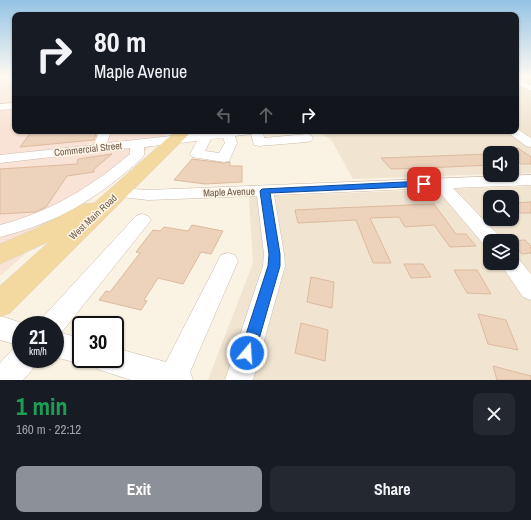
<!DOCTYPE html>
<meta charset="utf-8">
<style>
:root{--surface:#171b24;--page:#242831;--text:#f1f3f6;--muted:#9ea1a6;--accent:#8c9099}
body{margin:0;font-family:"Archivo Narrow",sans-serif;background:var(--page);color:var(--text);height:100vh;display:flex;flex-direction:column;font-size:15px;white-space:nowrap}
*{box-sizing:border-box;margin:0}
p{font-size:13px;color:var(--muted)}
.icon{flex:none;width:22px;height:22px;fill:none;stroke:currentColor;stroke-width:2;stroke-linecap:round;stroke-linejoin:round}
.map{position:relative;height:380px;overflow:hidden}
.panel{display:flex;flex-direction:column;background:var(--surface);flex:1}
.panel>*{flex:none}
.top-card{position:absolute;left:12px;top:12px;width:507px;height:122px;border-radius:8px;box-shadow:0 1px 3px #0004;background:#171b24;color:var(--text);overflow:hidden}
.tools{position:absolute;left:483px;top:146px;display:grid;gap:8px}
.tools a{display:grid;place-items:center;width:36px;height:36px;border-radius:8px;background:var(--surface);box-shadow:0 1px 3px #0004;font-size:20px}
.speed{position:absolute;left:12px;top:316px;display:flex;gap:8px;font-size:20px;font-weight:700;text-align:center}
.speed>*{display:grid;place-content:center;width:52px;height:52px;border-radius:50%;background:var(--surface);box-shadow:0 1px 3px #0004;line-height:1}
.speed small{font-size:10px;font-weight:400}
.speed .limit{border:2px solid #111;border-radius:6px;background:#fff;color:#111}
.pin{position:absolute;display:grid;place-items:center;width:34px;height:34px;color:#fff;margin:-17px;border-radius:8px;box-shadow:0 2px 6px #0006}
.me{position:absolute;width:44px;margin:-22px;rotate:18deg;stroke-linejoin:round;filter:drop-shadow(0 0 3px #0008)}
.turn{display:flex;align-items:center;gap:14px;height:84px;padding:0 16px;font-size:18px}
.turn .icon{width:52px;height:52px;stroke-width:2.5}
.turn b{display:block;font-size:28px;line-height:34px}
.lanes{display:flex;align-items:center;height:38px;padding:0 16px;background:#0003;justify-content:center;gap:20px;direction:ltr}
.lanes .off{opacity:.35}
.round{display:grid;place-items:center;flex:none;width:42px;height:42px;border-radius:8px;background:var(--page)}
.summary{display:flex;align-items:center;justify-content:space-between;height:68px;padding:0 16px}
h1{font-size:24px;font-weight:700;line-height:30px;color:#1e9e55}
.button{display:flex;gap:8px;margin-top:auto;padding:8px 16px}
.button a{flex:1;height:46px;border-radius:8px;background:var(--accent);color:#fff;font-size:16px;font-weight:700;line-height:46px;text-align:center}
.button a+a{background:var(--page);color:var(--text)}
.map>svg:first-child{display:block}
.residential{fill:#f1e4d1;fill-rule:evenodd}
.commercial{fill:#f9e3d6}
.building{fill:#edd2bc;stroke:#deba9e}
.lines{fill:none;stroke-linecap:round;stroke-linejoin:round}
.minor-casing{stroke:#ccbcad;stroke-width:1}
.major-casing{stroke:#dad4d0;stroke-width:1}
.minor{fill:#fff;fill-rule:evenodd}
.major{fill:#f3d99f;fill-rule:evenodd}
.route{fill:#1a73e8;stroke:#114b97}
.labels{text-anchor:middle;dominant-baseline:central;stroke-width:3;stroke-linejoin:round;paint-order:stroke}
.street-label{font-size:10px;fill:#6f5a4b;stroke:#fdf6e7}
</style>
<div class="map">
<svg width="531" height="380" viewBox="0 0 531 380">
<rect width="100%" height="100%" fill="#faf2e2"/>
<g class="residential">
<polygon points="516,76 531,76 531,173 512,174 512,153 490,153 490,174 353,179 331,139 315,131 516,131"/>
<path d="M531,186V380H208L253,263L249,197ZM490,197H512V219H490ZM490,241H512V263H490Z"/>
</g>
<polygon class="commercial" points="0,76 15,76 15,131 168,131 0,276"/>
<g class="building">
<polygon points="32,131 97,131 94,140 20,147"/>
<polygon points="518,148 531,157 531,164 521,164 512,157 512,153 506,153 501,149"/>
<polygon points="112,154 94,169 94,172 67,176 46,207 35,212 0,214 0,169 77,164 78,159"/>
<polygon points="490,154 490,165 425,168 391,169 381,158"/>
<polygon points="192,159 224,163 230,162 230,166 242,166 242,182 205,184 174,180"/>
<polygon points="531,202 531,213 512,213 512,203"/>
<polygon points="434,204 456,234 466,234 476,246 450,247 434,225 405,227 399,217 370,218 391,263 373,263 356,220 298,223 295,211 295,210 336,208"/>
<polygon points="192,225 223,231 211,254 201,252 183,284 158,278 144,300 147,301 141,310 99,300 106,291 110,292 140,253 136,252 153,230 160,231 164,227 188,231"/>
<polygon points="525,240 531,246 531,253 522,254 512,244 512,241 509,241"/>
<polygon points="404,264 423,264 431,277 411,278"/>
<polygon points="454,270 477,270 491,294 467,293"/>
<polygon points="311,277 334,282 332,308 307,302"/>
<polygon points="478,314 506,320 518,350 488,344"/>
<polygon points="301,323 328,330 325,361 295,353"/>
<polygon points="493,366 531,376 531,380 497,380"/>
</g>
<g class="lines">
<g class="minor-casing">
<g id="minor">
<polygon points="516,78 531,85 531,91 516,84"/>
<polygon points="15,103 15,109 0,110 0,104"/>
<polygon points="516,128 531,138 531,147 526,146 506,131 516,131"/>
<path d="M99,131H111L107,143L217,131H263L264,138L307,134L311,135L313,138L311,141L307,142L259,146L254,145L251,134L235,136L237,143L229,161L224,162L192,157L190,154L197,141L144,147V155L142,158C97,199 59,222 0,237V225C50,212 91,187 130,154V148L0,163V155L94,145ZM223,138L225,143L219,153L205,151L211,139Z"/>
<polygon points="531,175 531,185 453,188 499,236 502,241 490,241 490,247 485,246 436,188 274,195 284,254 285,266 253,380 225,380 263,266 264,254 257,196 148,200 113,196 111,193 113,190 119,188 148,190"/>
<polygon points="142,214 148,216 151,220 148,224 61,333 81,338 81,359 91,359 91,360 81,364 55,357 55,325 39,325 43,317 136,216"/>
<polygon points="228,253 235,255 238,261 190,372 193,380 131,380 97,369 93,359 115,359 115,348 166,362 221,255"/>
<polygon points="512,256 517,257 531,274 531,300 523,297 500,263 512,263"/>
<polygon points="0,316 29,325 21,325 21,359 37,359 33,369 23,380 0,380 0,363 13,349 21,346 0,340"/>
</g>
</g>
<g class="major-casing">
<polygon id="major" points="176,131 192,131 10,313 0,317 0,286 50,241 0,264 0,244 35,229 83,204 94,203"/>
</g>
<use href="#minor" class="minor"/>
<use href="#major" class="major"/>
</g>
<linearGradient id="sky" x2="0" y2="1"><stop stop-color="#95c3e5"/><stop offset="0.59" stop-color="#fdf9f2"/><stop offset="1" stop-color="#fdf9f2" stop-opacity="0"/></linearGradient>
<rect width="531" height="129" fill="url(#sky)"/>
<polygon class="route" points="424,181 428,182 429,184 428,186 270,193 280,254 280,266 255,353 253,359 247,361 242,359 240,353 268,266 269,254 260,191 262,189"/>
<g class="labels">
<g class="street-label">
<text transform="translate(88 149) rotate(-6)">Commercial Street</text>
<text transform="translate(229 192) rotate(-2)">Maple Avenue</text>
<text transform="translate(93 217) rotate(-43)">West Main Road</text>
</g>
</g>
</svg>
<div class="tools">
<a><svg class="icon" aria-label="sound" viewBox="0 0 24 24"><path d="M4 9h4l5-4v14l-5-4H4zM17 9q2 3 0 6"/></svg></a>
<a><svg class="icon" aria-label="search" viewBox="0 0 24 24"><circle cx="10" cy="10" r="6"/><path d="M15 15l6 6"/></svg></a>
<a><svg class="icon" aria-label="layers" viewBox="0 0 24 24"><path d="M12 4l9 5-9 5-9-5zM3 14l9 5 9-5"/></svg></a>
</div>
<div class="speed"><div>21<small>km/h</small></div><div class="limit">30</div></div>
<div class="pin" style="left:424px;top:184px;background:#d93025"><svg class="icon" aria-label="arrive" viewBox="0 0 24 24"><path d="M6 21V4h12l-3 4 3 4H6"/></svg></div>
<svg class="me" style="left:247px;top:353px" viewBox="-20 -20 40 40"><circle r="17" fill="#1a73e8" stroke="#fff" stroke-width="3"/><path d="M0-11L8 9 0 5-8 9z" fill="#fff"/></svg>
<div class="top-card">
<div class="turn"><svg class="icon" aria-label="right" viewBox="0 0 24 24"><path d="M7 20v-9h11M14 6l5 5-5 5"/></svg><div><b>80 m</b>Maple Avenue</div></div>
<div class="lanes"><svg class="icon off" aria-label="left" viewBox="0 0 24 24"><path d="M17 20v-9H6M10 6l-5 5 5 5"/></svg><svg class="icon off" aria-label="ahead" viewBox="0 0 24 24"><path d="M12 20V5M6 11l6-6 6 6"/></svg><svg class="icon" aria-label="right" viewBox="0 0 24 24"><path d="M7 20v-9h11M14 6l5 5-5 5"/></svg></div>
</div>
</div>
<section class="panel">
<div class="summary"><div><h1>1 min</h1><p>160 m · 22:12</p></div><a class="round"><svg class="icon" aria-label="close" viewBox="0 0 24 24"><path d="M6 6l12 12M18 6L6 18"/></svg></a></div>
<div class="button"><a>Exit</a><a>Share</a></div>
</section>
